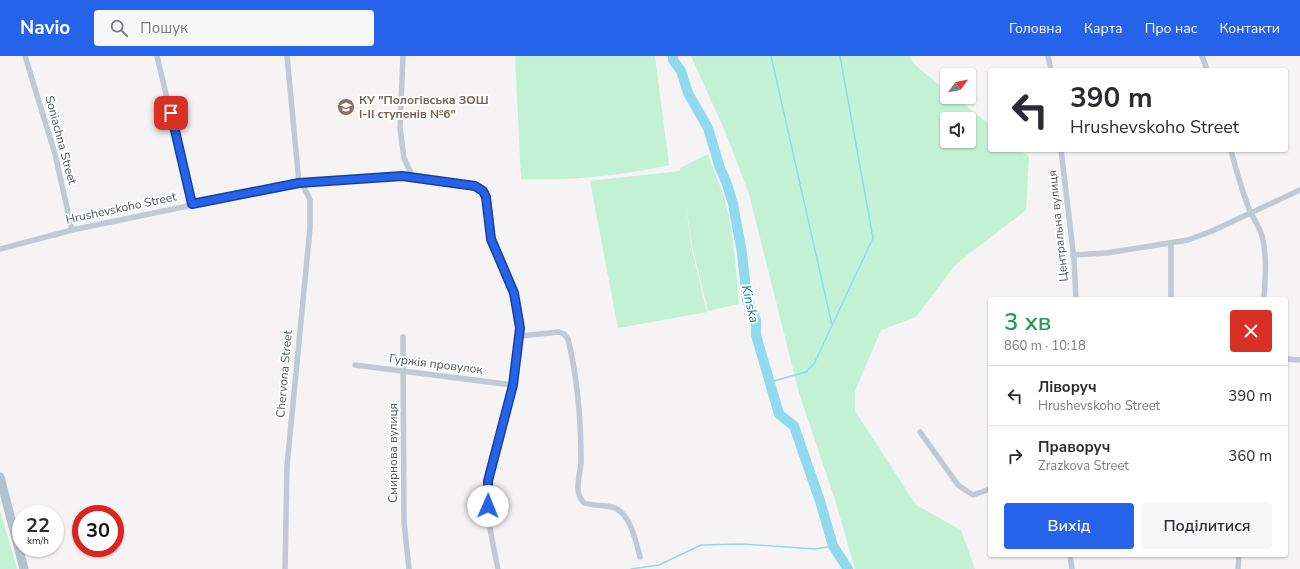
<!DOCTYPE html>
<html lang="uk">
<meta charset="utf-8">
<style>
:root{--surface:#fff;--page:#f7f7f7;--text:#2b2b33;--muted:#7c7c81;--line:#e1e1e2;--accent:#2563eb}
body{margin:0;font-family:"Nunito Sans",sans-serif;background:var(--page);color:var(--text);height:100vh;display:flex;flex-direction:column;font-size:15px;white-space:nowrap}
*{box-sizing:border-box;margin:0}
p{font-size:13px;color:var(--muted)}
.icon{flex:none;width:22px;height:22px;fill:none;stroke:currentColor;stroke-width:2;stroke-linecap:round;stroke-linejoin:round}
.map{position:relative;flex:1;overflow:hidden}
.sheet{position:absolute;left:988px;top:241px;width:300px;height:260px;display:flex;flex-direction:column;background:var(--surface);border-radius:4px;box-shadow:0 1px 3px #0004}
.sheet>*{flex:none}
.banner{position:absolute;left:988px;top:12px;width:300px;height:84px;border-radius:4px;box-shadow:0 1px 3px #0004;background:#fff;color:var(--text);overflow:hidden}
.needle{width:26px;rotate:58deg}
.controls{position:absolute;left:940px;top:12px;display:grid;gap:8px}
.controls a{display:grid;place-items:center;width:36px;height:36px;border-radius:4px;background:var(--surface);box-shadow:0 1px 3px #0004;font-size:20px}
.speed{position:absolute;left:12px;top:449px;display:flex;gap:8px;font-size:20px;font-weight:700;text-align:center}
.speed>*{display:grid;place-content:center;width:52px;height:52px;border-radius:50%;background:var(--surface);box-shadow:0 1px 3px #0004;line-height:1}
.speed small{font-size:10px;font-weight:400}
.speed .limit{border:6px solid #d22;background:#fff;color:#111}
.pin{position:absolute;display:grid;place-items:center;width:34px;height:34px;color:#fff;margin:-17px;border-radius:8px;box-shadow:0 2px 6px #0006}
.me{position:absolute;width:44px;margin:-22px;rotate:1deg;stroke-linejoin:round;filter:drop-shadow(0 0 3px #0008)}
.turn{display:flex;align-items:center;gap:14px;height:84px;padding:0 16px;font-size:18px}
.turn .icon{width:52px;height:52px;stroke-width:2.5}
.turn b{display:block;font-size:28px;line-height:34px}
.round{display:grid;place-items:center;flex:none;width:42px;height:42px;border-radius:4px;background:var(--page)}
.summary{display:flex;align-items:center;justify-content:space-between;height:68px;padding:0 16px}
h1{font-size:24px;font-weight:600;line-height:30px;color:#1e9e55}
.primary-button{display:flex;gap:8px;margin-top:auto;padding:8px 16px}
.primary-button a{flex:1;height:46px;border-radius:4px;background:var(--accent);color:#fff;font-size:16px;font-weight:600;line-height:46px;text-align:center}
.primary-button a+a{background:var(--page);color:var(--text)}
ul{padding:0;list-style:none}
li{display:flex;align-items:center;gap:12px;height:60px;padding:0 16px;border-top:1px solid var(--line)}
li div{flex:1}
li b{display:block;font-size:15px}
li em{font-style:normal}
header{display:flex;align-items:center;gap:24px;box-sizing:border-box;height:56px;padding:0 20px;background:var(--accent);color:#fff}
header strong{font-size:19px}
nav{display:flex;gap:22px;margin-inline-start:auto;font-size:14px}
.search{width:280px;height:36px;background:var(--page);display:flex;align-items:center;gap:10px;box-sizing:border-box;padding:0 14px;border-radius:4px;color:var(--muted);font-size:15px}
.map>svg:first-child{display:block}
.green{fill:#c3f1d5;fill-rule:evenodd}
.lines{fill:none;stroke-linecap:round;stroke-linejoin:round}
.stream{stroke:#90daee;stroke-width:1.5}
.river{stroke:#90daee;stroke-width:10}
.street{stroke:#c1cad2;stroke-width:5.5}
.primary{stroke:#b3c2d1;stroke-width:9}
.route-casing{stroke:#184099;stroke-width:10}
.route{stroke:#2563eb;stroke-width:7}
.labels{text-anchor:middle;dominant-baseline:central;stroke-width:4;stroke-linejoin:round;paint-order:stroke}
.education-label{font-size:12px;font-weight:bold;fill:#785e54;stroke:#fff;text-anchor:start}
.street-label{font-size:12px;fill:#4a5661;stroke:#fff}
.water-label{font-size:13px;font-style:italic;fill:#0c7c9b;stroke:#fff}
</style>
<header>
<strong>Navio</strong>
<div class="search"><svg class="icon" aria-label="search" viewBox="0 0 24 24"><circle cx="10" cy="10" r="6"/><path d="M15 15l6 6"/></svg>Пошук</div>
<nav><a>Головна</a><a>Карта</a><a>Про нас</a><a>Контакти</a></nav>
</header>
<div class="map">
<svg width="1300" height="513" viewBox="0 0 1300 513">
<rect width="100%" height="100%" fill="#f5f3f3"/>
<g class="green">
<path d="M515,0H655L669,109C620,120 570,125 521,123Z"/>
<path d="M691,0H909L916,10L947,35V41H955L990,69V94H1020L1029,101L1026,154L956,208L916,261L881,274L855,335V355L916,449L961,474L975,513H855L835,444L799,337L749,138L725,75ZM947,63H969V85H947Z"/>
<path d="M708,98C712,114 721,129 725,144C734,178 736,214 739,248L708,255L693,194L686,151L692,194L707,256L618,272L590,125L680,115V112Z"/>
<polygon points="0,454 17,513 0,513"/>
</g>
<g class="lines">
<g class="stream">
<polyline points="771,0 832,269"/>
<polyline points="770,326 806,316 814,308 873,182 840,0"/>
<polyline points="631,513 659,509 701,489 742,488 815,493 833,490"/>
</g>
<polyline class="river" points="673,0 673,4 681,15 688,37 708,72 720,112 727,128 733,148 742,197 747,244 756,264 756,279 779,358 794,370 820,445 833,490 848,513"/>
<g class="street">
<polyline points="25,0 55,98 72,174"/>
<polyline points="157,0 192,148"/>
<polyline points="287,0 299,127"/>
<polyline points="403,0 400,72 404,102 411,117 410,120"/>
<polyline points="1048,0 1051,14"/>
<polyline points="1202,0 1207,14"/>
<polyline points="1061,94 1074,203 1076,243"/>
<path d="M1231,94C1236,114 1242,134 1249,153C1254,164 1261,172 1263,184C1267,203 1265,224 1264,243"/>
<polyline points="1171,187 1171,243"/>
<path d="M0,193L72,174L299,127L402,120L479,132C493,144 486,167 491,184C497,202 509,218 514,237C530,296 504,368 488,425C485,455 492,484 498,513"/>
<polyline points="1073,199 1107,197 1188,184 1212,175 1300,134"/>
<path d="M520,280L559,276L564,278L568,283C578,324 581,365 581,406C580,421 573,435 584,447C593,450 603,449 612,451C630,455 636,486 640,501"/>
<polyline points="403,281 404,466 409,513"/>
<polyline points="1286,303 1300,304"/>
<polyline points="355,309 513,329"/>
<polyline points="920,376 958,429 973,439 990,433"/>
<polyline points="1070,499 1072,513"/>
<polyline points="285,513 287,410 310,172 310,144 302,127"/>
<polyline points="1238,513 1239,499"/>
</g>
<polyline class="primary" points="0,421 24,513"/>
</g>
<g class="lines">
<g class="route-casing">
<polyline id="route" points="171,57 192,148 299,127 402,120 475,130 483,135 486,141 491,183 514,237 520,272 513,329 488,425 488,450"/>
</g>
<use href="#route" class="route"/>
</g>
<defs>
<g id="school-disc" transform="scale(0.9)"><circle r="9.5" fill="#8d6e63" stroke="#fff"/><path d="M0-5L7-2L0 1L-7-2ZM-4 1L0 2.5L4 1V4Q0 6-4 4Z" fill="#fff"/></g>
</defs>
<g fill-rule="evenodd">
<use href="#school-disc" x="346" y="51"/>
</g>
<g class="labels">
<g class="education-label">
<text x="359" y="44">КУ "Пологівська ЗОШ<tspan x="359" dy="14">І-ІІ ступенів №6"</tspan></text>
</g>
<g class="street-label">
<text transform="translate(61 84) rotate(75)">Soniachna Street</text>
<text transform="translate(121 152) rotate(-12)">Hrushevskoho Street</text>
<text transform="translate(1058 170) rotate(-96)">Центральна вулиця</text>
<text transform="translate(436 308) rotate(7)">Гуржія провулок</text>
<text transform="translate(284 318) rotate(-85)">Chervona Street</text>
<text transform="translate(393 397) rotate(-90)">Смирнова вулиця</text>
</g>
<g class="water-label">
<text transform="translate(750 248) rotate(77)">Kinska</text>
</g>
</g>
</svg>
<div class="controls">
<a><svg class="needle" viewBox="-14 -14 28 28"><path d="M0-13l5 13h-10z" fill="#e53935"/><path d="M0 13l5-13h-10z" fill="#7c7c81"/></svg></a>
<a><svg class="icon" aria-label="sound" viewBox="0 0 24 24"><path d="M4 9h4l5-4v14l-5-4H4zM17 9q2 3 0 6"/></svg></a>
</div>
<div class="speed"><div>22<small>km/h</small></div><div class="limit">30</div></div>
<div class="pin" style="left:171px;top:57px;background:#d93025"><svg class="icon" aria-label="arrive" viewBox="0 0 24 24"><path d="M6 21V4h12l-3 4 3 4H6"/></svg></div>
<svg class="me" style="left:488px;top:450px" viewBox="-20 -20 40 40"><circle r="19" fill="#fff"/><path d="M0-13L10 11 0 6-10 11z" fill="#2563eb"/></svg>
<div class="banner">
<div class="turn"><svg class="icon" aria-label="left" viewBox="0 0 24 24"><path d="M17 20v-9H6M10 6l-5 5 5 5"/></svg><div><b>390 m</b>Hrushevskoho Street</div></div>
</div>
<section class="sheet">
<div class="summary"><div><h1>3 хв</h1><p>860 m · 10:18</p></div><a class="round" style="background:#d93025;color:#fff"><svg class="icon" aria-label="close" viewBox="0 0 24 24"><path d="M6 6l12 12M18 6L6 18"/></svg></a></div>
<ul>
<li><svg class="icon" aria-label="left" viewBox="0 0 24 24"><path d="M17 20v-9H6M10 6l-5 5 5 5"/></svg><div><b>Ліворуч</b><p>Hrushevskoho Street</p></div><em>390 m</em></li>
<li><svg class="icon" aria-label="right" viewBox="0 0 24 24"><path d="M7 20v-9h11M14 6l5 5-5 5"/></svg><div><b>Праворуч</b><p>Zrazkova Street</p></div><em>360 m</em></li>
</ul>
<div class="primary-button"><a>Вихід</a><a>Поділитися</a></div>
</section>
</div>
